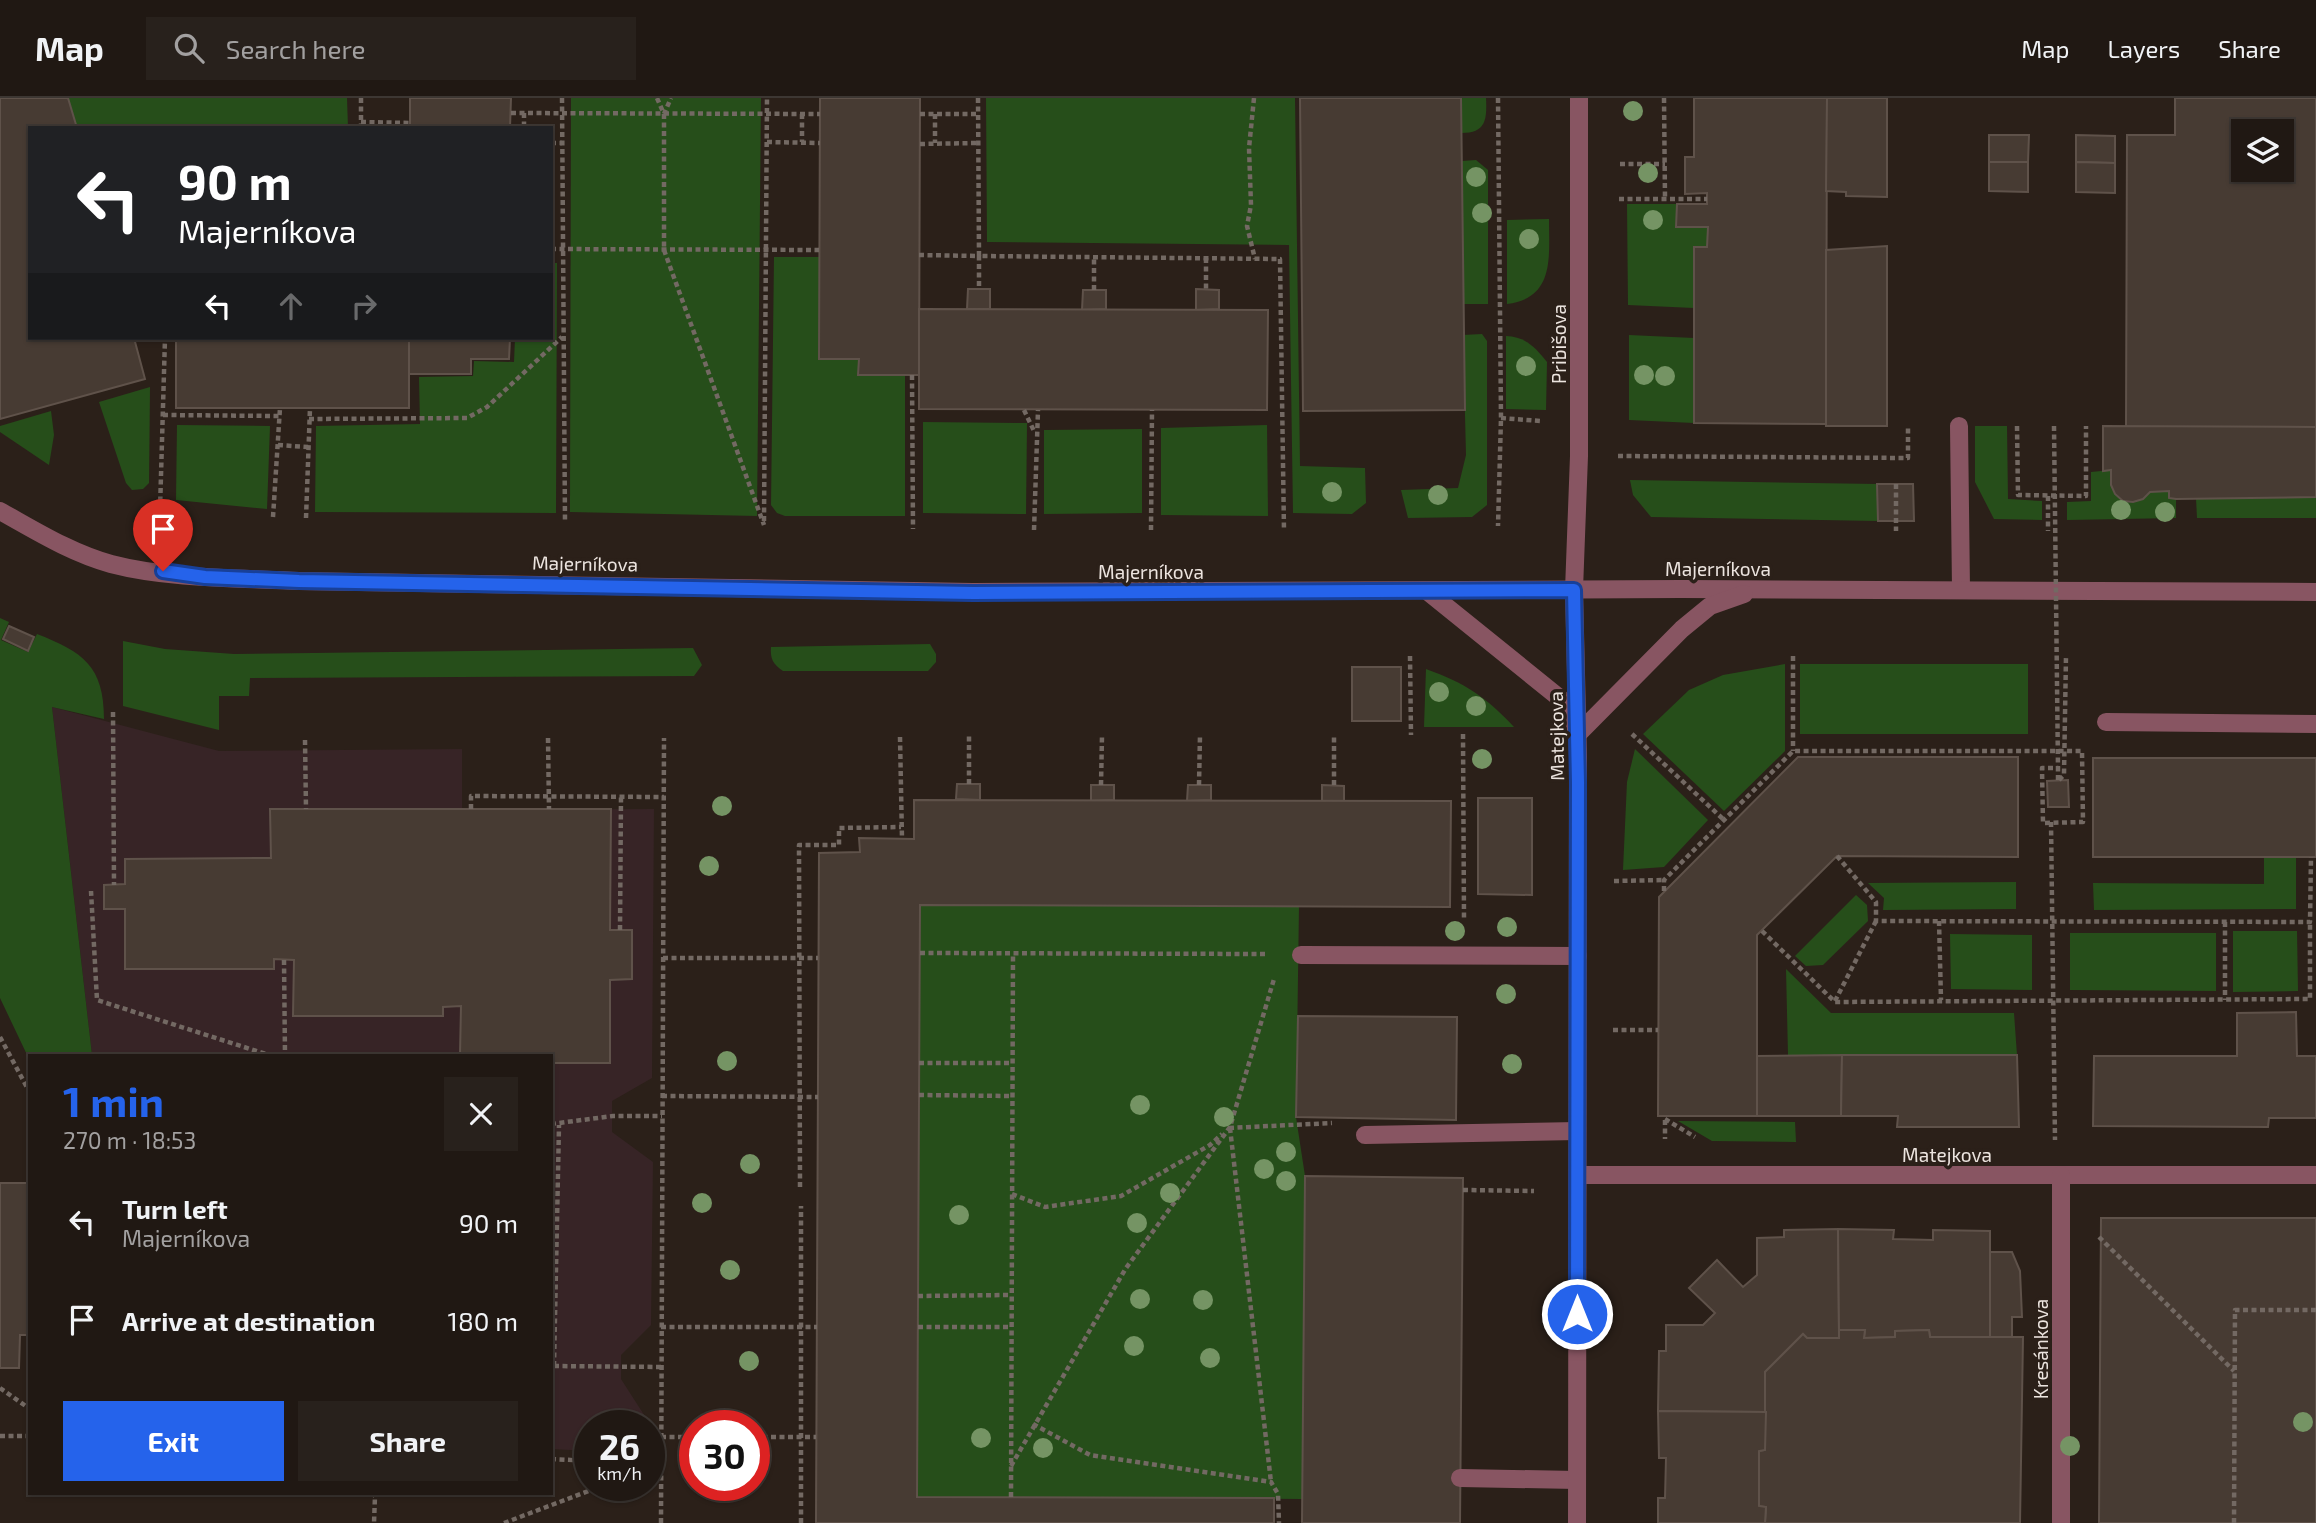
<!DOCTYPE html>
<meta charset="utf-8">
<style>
:root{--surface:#201813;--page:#28211c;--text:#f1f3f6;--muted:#a2a0a0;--line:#3d3733;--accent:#2563eb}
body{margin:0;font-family:"Exo 2",sans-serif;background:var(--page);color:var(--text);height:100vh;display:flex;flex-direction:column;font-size:26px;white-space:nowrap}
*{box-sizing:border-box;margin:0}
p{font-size:23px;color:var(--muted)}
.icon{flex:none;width:38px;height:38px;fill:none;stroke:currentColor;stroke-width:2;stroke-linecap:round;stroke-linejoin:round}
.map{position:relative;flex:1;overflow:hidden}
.drawer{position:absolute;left:28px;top:956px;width:525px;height:441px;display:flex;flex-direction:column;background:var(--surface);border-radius:0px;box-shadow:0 2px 5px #0004,0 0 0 2px var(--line)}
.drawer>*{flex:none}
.banner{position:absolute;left:28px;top:28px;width:525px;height:214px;border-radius:0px;box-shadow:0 2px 5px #0004,0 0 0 2px var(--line);background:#202124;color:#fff;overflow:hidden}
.buttons{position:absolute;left:2231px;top:21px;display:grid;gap:14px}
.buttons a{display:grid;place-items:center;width:63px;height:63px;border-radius:0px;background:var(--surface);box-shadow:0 2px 5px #0004,0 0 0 2px var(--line);font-size:35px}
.speed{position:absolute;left:574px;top:1312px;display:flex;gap:14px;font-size:35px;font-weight:700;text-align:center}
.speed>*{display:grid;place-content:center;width:91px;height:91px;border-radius:50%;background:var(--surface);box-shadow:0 2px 5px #0004,0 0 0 2px var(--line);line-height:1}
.speed small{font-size:18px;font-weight:400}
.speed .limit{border:10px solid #d22;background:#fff;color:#111}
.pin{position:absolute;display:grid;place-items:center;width:60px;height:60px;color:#fff;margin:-72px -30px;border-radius:50% 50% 50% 0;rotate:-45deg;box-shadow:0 0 7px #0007}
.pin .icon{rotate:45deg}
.me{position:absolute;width:77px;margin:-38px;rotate:0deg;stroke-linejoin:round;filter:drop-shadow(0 0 5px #0008)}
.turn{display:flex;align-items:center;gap:24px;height:147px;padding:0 35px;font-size:32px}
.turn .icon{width:91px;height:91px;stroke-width:2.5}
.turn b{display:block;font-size:49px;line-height:60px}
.lanes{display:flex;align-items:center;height:66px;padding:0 35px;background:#0003;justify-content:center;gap:35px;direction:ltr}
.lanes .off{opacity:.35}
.round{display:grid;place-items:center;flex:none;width:74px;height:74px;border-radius:0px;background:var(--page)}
.summary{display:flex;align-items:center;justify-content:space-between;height:119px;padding:0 35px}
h1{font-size:42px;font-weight:700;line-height:52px;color:var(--accent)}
.button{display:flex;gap:14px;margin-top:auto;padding:14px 35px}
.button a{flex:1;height:80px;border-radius:0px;background:var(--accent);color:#fff;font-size:28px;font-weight:700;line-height:80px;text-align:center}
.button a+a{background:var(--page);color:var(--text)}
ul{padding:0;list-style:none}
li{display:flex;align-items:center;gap:21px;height:98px;padding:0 35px}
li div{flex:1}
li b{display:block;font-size:26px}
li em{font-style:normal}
header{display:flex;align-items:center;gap:42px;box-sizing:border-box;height:98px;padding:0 35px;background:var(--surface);border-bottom:2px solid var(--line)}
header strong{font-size:33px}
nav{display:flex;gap:38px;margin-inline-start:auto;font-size:24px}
.search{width:490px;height:63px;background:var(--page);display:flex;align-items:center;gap:18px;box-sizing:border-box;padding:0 24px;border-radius:0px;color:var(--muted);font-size:26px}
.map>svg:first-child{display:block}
.education{fill:#372426}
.green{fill:#264e1a}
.building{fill:#473b33;stroke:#5f524a;stroke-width:2;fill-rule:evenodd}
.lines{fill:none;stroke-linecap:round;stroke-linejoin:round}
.path{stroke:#736963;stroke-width:4.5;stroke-dasharray:5 3.5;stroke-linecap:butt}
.minor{stroke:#885562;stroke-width:18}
.path-bridge{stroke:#736963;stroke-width:4.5;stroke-dasharray:5 3.5;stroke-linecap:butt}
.tree{fill:#759464}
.route-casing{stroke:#184099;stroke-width:18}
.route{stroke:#2563eb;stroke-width:12}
.labels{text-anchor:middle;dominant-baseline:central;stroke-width:7;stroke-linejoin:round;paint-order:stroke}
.street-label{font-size:19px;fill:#ece4df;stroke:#2b2019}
</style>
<header>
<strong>Map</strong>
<div class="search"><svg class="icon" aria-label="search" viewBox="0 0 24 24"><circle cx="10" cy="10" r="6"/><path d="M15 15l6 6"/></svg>Search here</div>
<nav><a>Map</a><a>Layers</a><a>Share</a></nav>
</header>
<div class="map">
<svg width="2316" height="1425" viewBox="0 0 2316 1425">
<rect width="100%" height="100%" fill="#2b2019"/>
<polygon class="education" points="52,609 219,653 462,651 462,712 654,711 652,980 612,1003 612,1034 653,1064 651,1227 621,1257 621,1281 648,1323 648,1328 590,1328 590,1353 551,1351 551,957 92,957"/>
<g class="green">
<polygon points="68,0 347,0 348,30 77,30"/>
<polygon points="571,0 761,0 757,418 570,414"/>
<polygon points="986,0 1295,0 1300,368 1365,370 1366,405 1352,416 1293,415 1289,147 987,144"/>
<path d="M1461,0H1486C1487,22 1486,35 1461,35Z"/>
<polygon points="1476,62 1488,72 1488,206 1463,206 1462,63"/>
<polygon points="1627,106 1677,106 1677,129 1708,129 1707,149 1694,150 1694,210 1628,207"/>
<path d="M1549,121C1549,159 1555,200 1507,206V122Z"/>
<polygon points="774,159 820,159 819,261 859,261 859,277 905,277 905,418 785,418 777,415 771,407"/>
<polygon points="551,165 557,165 556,415 315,414 316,328 420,326 419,279 473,278 474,263 514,264 515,240 551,240"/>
<polygon points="1482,236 1487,243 1487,407 1472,419 1408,420 1401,392 1458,390 1466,357 1463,237"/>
<polygon points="1629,237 1694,240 1694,325 1629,322"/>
<path d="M1506,238C1526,239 1535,249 1547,264L1546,312L1506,311Z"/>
<polygon points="150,289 149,385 143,391 132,392 126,385 99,304"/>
<polygon points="51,313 54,337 49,367 0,334 0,328"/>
<polygon points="923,324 1027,325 1026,416 923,415"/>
<polygon points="177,327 270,328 267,411 176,402"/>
<polygon points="1267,327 1268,418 1161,417 1161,330"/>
<polygon points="1975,328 2007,328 2008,401 2042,403 2042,422 1994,421 1975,384"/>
<polygon points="1142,331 1142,415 1044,416 1044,332"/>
<path d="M2111,372V387L2123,403C2135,405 2142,403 2150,394L2169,393V400L2176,401V420L2067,422V404L2091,403V374Z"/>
<polygon points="1630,382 1877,386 1878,423 1651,419 1633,397"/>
<polygon points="2316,399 2316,420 2197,420 2196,400"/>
<path d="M0,520L9,524L1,542L28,554L37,536C83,554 104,568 104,621L52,609L92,957H30V963L0,900Z"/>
<polygon points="123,543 165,551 234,556 693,550 702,567 694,578 250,580 249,598 219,598 219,632 123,608"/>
<path d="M930,546L936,556V564L928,573H783C773,566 770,561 771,549Z"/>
<polygon points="1785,566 1785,653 1724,713 1643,636 1689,592 1723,577"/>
<rect x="1800" y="566" width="228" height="70"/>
<path d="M1426,571C1465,585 1486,599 1514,629H1424Z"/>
<polygon points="1635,651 1708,722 1664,769 1623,772 1627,684"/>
<polygon points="2264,759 2296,760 2296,811 2094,812 2093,785 2264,786"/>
<polygon points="2016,784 2016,811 1883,812 1884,800 1868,785"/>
<polygon points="1856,797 1867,807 1868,823 1823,867 1806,868 1795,858"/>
<polygon points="920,807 1299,808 1296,1019 1305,1078 1302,1401 917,1399"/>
<polygon points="2233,833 2297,833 2298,893 2233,894"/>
<polygon points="2070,835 2216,835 2216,893 2070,892"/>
<polygon points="1950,836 2032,837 2032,892 1951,891"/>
<polygon points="1786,871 1831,915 2014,915 2017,957 1788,957"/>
<polygon points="1678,1023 1795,1024 1796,1044 1712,1043"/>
</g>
<g class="building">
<polygon points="0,0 68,0 77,30 30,30 30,240 134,240 145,281 0,321"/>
<polygon points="410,0 511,0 510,30 410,30"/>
<polygon points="820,0 920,0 919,277 858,277 859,261 819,261"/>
<polygon points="1300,0 1461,0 1465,312 1303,313"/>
<polygon points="1694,0 1827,0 1826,326 1694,325 1694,149 1707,149 1708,129 1676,129 1677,106 1707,106 1707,95 1685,96 1685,59 1694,59"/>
<polygon points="1827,0 1887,0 1887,99 1846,98 1846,94 1826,93"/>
<path d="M2175,0H2316V329H2126L2127,37H2175ZM2244,33H2282V72H2244Z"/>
<polygon points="1989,37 2029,37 2028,64 1989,64"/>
<polygon points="2076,37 2115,38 2115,65 2076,64"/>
<polygon points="1989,64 2028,64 2028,94 1989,93"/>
<polygon points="2076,64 2115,65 2115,95 2076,94"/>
<polygon points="1887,148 1887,328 1826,328 1826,152"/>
<polygon points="968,191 990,191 990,211 967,211"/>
<polygon points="1196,191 1219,192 1219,211 1196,212"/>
<polygon points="1083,192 1106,192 1106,211 1082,212"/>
<polygon points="919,211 1268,212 1267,312 919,311"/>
<rect x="176" y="240" width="233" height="70"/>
<polygon points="409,240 510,240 509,261 471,261 471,276 409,276"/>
<polygon points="2103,328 2316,329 2316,399 2176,401 2169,400 2169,393 2150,394 2143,401 2133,404 2123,403 2115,396 2111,387 2111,372 2103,373"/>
<polygon points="1877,386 1913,386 1914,423 1878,423"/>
<polygon points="9,528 34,539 28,553 3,541"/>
<rect x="1352" y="569" width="49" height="54"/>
<polygon points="1798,659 2018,659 2018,759 1837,758 1757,837 1757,1018 1658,1018 1659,799"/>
<rect x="2093" y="660" width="223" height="99"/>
<polygon points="2068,682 2069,709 2048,709 2047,683"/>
<polygon points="957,686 980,686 980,702 956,701"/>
<polygon points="1091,687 1114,687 1114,702 1091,703"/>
<polygon points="1188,687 1211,687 1211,702 1187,703"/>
<polygon points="1322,687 1344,688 1344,703 1322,703"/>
<polygon points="1478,700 1532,700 1532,797 1478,796"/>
<polygon points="914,702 1451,703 1450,809 920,807 917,1399 1274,1400 1274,1425 816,1425 819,755 860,754 859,740 914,741"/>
<polygon points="270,711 611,711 610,832 632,832 632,881 610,882 610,965 551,965 551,957 460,957 461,908 443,909 443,918 293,918 294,862 274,861 274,871 125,871 125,811 104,811 104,787 125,786 125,761 271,760"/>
<polygon points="2296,914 2297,958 2316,958 2316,1020 2269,1020 2268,1029 2093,1028 2094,958 2237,958 2237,915"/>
<polygon points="1298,918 1457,919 1456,1022 1296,1019"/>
<polygon points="1842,957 1841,1018 1757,1018 1757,958"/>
<polygon points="1842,957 2017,957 2019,1029 1897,1029 1898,1018 1841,1018"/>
<polygon points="1305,1078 1463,1080 1460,1425 1302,1425"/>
<polygon points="0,1085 30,1085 30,1237 20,1237 19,1270 0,1270"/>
<polygon points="2101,1120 2316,1120 2316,1425 2099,1425"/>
<polygon points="1838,1131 1839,1240 1807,1240 1803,1236 1765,1274 1766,1314 1658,1313 1659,1253 1666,1253 1666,1227 1703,1227 1715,1215 1689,1190 1717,1162 1743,1189 1757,1177 1757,1140 1784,1139 1784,1132"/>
<polygon points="1838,1131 1894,1132 1893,1141 1933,1142 1933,1132 1990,1133 1990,1239 1930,1239 1929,1232 1895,1233 1895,1239 1864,1240 1865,1232 1839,1232"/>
<polygon points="1990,1154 2012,1154 2020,1173 2022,1219 2012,1219 2012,1239 1990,1239"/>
<polygon points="1839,1232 1865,1232 1864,1240 1895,1239 1895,1233 1929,1232 1930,1239 2023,1239 2020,1425 1765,1425 1766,1409 1759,1408 1759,1353 1765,1352 1765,1274 1803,1236 1807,1240 1839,1240"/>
<polygon points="1658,1313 1766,1314 1765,1352 1759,1353 1759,1408 1766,1409 1765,1425 1658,1425 1658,1400 1665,1400 1666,1360 1659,1360"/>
</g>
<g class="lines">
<g class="path">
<polyline points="361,0 361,30"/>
<polyline points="562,0 565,424"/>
<polyline points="657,0 664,16 671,0"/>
<polyline points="978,0 979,158 1280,161 1284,433"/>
<polyline points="1254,0 1249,50 1251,107 1247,128 1255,161"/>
<polyline points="1498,0 1501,320 1498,428"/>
<polyline points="1664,0 1665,101"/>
<polyline points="511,15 820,16"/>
<polyline points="524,15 524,30"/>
<polyline points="664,16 664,152 764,427"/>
<polyline points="802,16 802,44"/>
<polyline points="920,16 978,16"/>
<polyline points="935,16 935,45"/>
<polyline points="361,24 410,25"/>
<polyline points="767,44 820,45"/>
<polyline points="551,45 562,45"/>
<polyline points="920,46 978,45"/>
<polyline points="1620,66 1665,66"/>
<polyline points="1619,101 1707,101"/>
<polyline points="551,151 819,152"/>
<polyline points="919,157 979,158 979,191"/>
<polyline points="1206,160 1206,192"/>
<polyline points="1094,192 1094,159"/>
<polyline points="912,277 913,431"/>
<polyline points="1024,312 1034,333"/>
<polyline points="163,317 279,318"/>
<polyline points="1501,320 1541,323"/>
<polyline points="309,321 467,320 487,309 562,239"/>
<polyline points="2017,328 2018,397 2086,398 2086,328"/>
<polyline points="278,347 308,349"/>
<polyline points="1618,358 1908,360 1908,328"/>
<polyline points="1896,386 1896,433"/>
<polyline points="2048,398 2048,433"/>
<polyline points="160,412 165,240"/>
<polyline points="273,419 280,310"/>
<polyline points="306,420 310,310"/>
<polyline points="764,423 767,0"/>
<polyline points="1034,432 1038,312"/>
<polyline points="1151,432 1152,312"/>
<polyline points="1410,558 1411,637"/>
<polyline points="1793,558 1793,653"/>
<polyline points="113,614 114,787"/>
<polyline points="1463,636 1464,821"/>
<polyline points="1632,636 1724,722"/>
<polyline points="900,639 902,741"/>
<polyline points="548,640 549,711"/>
<polyline points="305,642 306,711"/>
<polyline points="2058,682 2058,670 2042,670 2043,725 2083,724 2082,653"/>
<polyline points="2059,682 2064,677 2066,558"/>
<polyline points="969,686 969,638"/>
<polyline points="1101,687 1102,638"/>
<polyline points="1199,687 1200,637"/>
<polyline points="1334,687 1334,637"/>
<polyline points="471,711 471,698 664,699"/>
<polyline points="2051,724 2055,1042"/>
<polyline points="1837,758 1876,804 1876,823 2310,824 2311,759"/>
<polyline points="1614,783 1664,782"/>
<polyline points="91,793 97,902 269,957"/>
<polyline points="1664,793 1664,782 1793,653 2082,653"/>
<polyline points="1939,823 1941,902"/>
<polyline points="2225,824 2225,902"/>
<polyline points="620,832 621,699"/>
<polyline points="1762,833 1835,904 2310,901 2310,824"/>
<polyline points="920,855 1265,856"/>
<polyline points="663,860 818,860"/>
<polyline points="284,862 285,957"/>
<polyline points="1835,903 1876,823"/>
<polyline points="1613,932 1658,932"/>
<polyline points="0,939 30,995"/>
<polyline points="919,965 1012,965"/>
<polyline points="919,997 1012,998"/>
<polyline points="662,998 818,999"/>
<polyline points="1665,1021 1695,1039"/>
<polyline points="1665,1022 1665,1041"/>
<polyline points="551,1026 613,1018 662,1018"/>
<polyline points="1229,1030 1332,1025"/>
<polyline points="1230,1030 1271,1384"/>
<polyline points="800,1089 799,747 839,747 839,730 901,729"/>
<polyline points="1463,1092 1534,1093"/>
<polyline points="1012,1096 1045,1109 1121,1098 1210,1047 1222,1036"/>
<polyline points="2099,1139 2234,1273"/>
<polyline points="918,1198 1011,1197"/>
<polyline points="661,1229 817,1229"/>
<polyline points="918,1229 1011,1229"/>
<polyline points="554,1268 559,1027"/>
<polyline points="554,1268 661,1269"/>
<polyline points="0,1290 30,1311"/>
<polyline points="1033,1326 1090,1357 1271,1384 1278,1396 1279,1425"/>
<polyline points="0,1338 30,1338"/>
<polyline points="661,1339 695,1339"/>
<polyline points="754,1339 816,1339"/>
<polyline points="551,1361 590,1363"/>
<polyline points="649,1365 661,1365"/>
<polyline points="1011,1368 1126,1170 1230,1029 1274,881"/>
<polyline points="371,1395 375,1398 374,1425"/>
<polyline points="1011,1399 1013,855"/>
<polyline points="504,1425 602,1388"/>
<polyline points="661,1425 664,640"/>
<polyline points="801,1425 801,1108"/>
<polyline points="2234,1425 2235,1212 2316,1212"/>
</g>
<g class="minor">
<polyline points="1959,328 1961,491"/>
<path d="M0,413C36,433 71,455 111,466C168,481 240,480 299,483L973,494L1681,491L2316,494"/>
<polyline points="1427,493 1562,602 1574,629"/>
<polyline points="2106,624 2316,626"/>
<polyline points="1578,636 1682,531 1710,508 1744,496"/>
<polyline points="1301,857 1578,858"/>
<polyline points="1365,1037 1577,1033"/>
<polyline points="1578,1077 2316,1077"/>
<polyline points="1460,1380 1577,1382"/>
<polyline points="1577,1425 1578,659 1574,492 1579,358 1579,0"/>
<polyline points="2061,1425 2061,1077"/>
</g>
<polyline class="path-bridge" points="2054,328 2058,670"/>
</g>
<g class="tree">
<circle cx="1633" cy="13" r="10"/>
<circle cx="1648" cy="75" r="10"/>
<circle cx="1476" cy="79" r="10"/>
<circle cx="1482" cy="115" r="10"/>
<circle cx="1653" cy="122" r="10"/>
<circle cx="1529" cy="141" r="10"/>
<circle cx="1526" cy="268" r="10"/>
<circle cx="1644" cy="277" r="10"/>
<circle cx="1665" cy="278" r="10"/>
<circle cx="1332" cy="394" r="10"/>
<circle cx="1438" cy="397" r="10"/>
<circle cx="2121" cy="412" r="10"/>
<circle cx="2165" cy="414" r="10"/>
<circle cx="1439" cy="594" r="10"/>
<circle cx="1476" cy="608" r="10"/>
<circle cx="1482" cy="661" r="10"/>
<circle cx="722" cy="708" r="10"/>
<circle cx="709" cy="768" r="10"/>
<circle cx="1507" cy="829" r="10"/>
<circle cx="1455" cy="833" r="10"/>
<circle cx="1506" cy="896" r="10"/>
<circle cx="727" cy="963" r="10"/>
<circle cx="1512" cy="966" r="10"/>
<circle cx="1140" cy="1007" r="10"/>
<circle cx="1224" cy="1019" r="10"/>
<circle cx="1286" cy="1054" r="10"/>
<circle cx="750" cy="1066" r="10"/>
<circle cx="1264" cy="1071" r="10"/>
<circle cx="1286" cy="1083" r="10"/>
<circle cx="1170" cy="1095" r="10"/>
<circle cx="702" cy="1105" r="10"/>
<circle cx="959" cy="1117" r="10"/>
<circle cx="1137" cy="1125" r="10"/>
<circle cx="730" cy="1172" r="10"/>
<circle cx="1140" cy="1201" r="10"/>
<circle cx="1203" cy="1202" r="10"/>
<circle cx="1134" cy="1248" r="10"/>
<circle cx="1210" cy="1260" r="10"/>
<circle cx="749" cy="1263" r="10"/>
<circle cx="2303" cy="1324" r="10"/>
<circle cx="981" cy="1340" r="10"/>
<circle cx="2070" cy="1348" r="10"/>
<circle cx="1043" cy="1350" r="10"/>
</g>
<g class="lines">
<g class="route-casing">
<polyline id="route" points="163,473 205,479 299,483 973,495 1574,492 1578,684 1577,1216"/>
</g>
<use href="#route" class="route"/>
</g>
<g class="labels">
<g class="street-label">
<text transform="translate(1558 246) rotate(-90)">Pribišova</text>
<text transform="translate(585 465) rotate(1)">Majerníkova</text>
<text x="1718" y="470">Majerníkova</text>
<text x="1151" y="473">Majerníkova</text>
<text transform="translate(1556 638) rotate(-91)">Matejkova</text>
<text x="1947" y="1056">Matejkova</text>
<text transform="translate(2040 1251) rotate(-90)">Kresánkova</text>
</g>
</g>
</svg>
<div class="buttons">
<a><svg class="icon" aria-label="layers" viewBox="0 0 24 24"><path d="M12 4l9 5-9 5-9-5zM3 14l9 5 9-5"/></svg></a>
</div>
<div class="speed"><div>26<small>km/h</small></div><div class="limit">30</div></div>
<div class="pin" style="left:163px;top:473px;background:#d93025"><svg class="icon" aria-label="arrive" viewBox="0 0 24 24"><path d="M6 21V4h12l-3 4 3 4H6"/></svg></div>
<svg class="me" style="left:1577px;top:1216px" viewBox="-20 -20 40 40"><circle r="17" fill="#2563eb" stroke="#fff" stroke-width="3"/><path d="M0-11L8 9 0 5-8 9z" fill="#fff"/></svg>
<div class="banner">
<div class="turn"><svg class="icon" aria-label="left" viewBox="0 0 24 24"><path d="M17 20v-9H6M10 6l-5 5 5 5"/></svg><div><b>90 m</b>Majerníkova</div></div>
<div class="lanes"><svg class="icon" aria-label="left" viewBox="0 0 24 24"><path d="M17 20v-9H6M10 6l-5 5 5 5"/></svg><svg class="icon off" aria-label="ahead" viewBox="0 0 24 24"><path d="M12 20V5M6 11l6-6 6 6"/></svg><svg class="icon off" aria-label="right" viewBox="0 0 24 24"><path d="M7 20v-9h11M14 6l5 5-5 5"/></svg></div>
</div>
<section class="drawer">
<div class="summary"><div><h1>1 min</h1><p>270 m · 18:53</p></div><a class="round"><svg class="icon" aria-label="close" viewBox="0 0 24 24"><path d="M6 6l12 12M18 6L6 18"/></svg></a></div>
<ul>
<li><svg class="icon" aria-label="left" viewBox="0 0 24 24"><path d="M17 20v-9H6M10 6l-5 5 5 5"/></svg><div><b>Turn left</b><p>Majerníkova</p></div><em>90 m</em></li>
<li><svg class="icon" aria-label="arrive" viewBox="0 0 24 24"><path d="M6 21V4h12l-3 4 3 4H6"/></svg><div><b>Arrive at destination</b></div><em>180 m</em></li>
</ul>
<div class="button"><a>Exit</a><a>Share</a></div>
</section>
</div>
